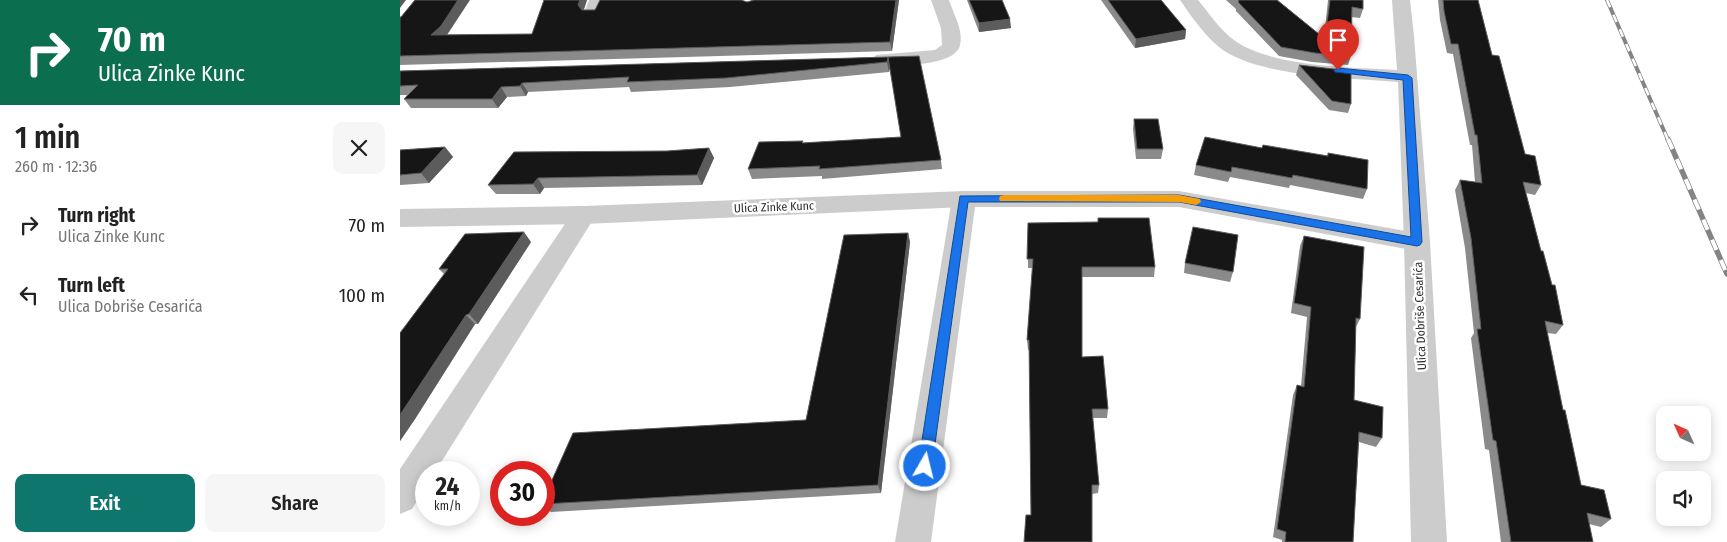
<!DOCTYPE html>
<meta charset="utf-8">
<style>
:root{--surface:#fff;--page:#f6f6f6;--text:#222;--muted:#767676;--accent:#0f766e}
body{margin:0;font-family:"Fira Sans Condensed",sans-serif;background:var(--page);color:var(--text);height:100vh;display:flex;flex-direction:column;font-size:19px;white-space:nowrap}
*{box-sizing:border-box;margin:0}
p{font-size:16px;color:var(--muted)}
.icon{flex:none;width:28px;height:28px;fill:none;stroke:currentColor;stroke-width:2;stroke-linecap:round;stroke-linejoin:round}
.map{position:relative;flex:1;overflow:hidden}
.panel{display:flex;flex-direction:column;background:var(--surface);width:400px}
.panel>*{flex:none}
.hud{background:#0b6e4f;color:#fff;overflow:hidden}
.needle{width:32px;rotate:315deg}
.buttons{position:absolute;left:1256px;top:406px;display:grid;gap:10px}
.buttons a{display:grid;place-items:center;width:55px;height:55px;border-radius:10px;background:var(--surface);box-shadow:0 2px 12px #0003;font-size:25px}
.speed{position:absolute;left:15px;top:461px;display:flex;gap:10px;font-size:25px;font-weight:700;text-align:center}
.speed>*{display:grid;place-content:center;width:65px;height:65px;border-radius:50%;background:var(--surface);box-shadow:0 2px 12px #0003;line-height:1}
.speed small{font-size:12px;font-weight:400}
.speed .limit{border:8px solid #d22;background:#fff;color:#111}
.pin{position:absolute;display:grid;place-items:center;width:42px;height:42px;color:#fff;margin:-51px -21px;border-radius:50% 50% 50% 0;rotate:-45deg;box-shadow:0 0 5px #0007}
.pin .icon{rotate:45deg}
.me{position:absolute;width:55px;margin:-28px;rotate:8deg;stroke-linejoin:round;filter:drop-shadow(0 0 4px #0008)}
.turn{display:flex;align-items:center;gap:18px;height:105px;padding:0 15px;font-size:22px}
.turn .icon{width:65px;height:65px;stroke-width:2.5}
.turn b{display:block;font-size:35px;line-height:42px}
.round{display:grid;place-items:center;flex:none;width:52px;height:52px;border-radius:10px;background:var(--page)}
.summary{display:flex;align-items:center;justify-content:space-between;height:85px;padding:0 15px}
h1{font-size:30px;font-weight:600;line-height:38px}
.primary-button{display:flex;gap:10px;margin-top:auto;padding:10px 15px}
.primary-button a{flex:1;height:58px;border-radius:10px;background:var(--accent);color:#fff;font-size:20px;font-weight:600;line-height:58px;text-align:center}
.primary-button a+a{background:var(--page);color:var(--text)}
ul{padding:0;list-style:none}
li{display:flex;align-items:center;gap:15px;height:70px;padding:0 15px}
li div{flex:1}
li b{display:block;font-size:19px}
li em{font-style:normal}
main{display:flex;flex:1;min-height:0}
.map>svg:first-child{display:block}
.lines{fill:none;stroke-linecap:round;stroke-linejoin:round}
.minor{fill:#ccc;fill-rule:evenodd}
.tertiary{fill:#ccc;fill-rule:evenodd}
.rail-far1-casing{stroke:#848484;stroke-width:4}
.rail-casing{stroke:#848484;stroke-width:5.5}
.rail-far1{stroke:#fff;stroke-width:2.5;stroke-dasharray:8;stroke-linecap:butt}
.rail{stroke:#fff;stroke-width:4;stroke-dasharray:11;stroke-linecap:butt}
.wall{fill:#8a8a8a}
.shaded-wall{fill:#5c5c5c}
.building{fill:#161616;stroke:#5c5c5c}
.route{fill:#1a73e8;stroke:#114b97}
.slow{fill:#f59e0b}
.labels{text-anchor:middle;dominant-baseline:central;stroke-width:5;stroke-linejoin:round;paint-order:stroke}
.street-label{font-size:12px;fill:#2f2f2f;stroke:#fff}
</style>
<main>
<section class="panel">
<div class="hud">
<div class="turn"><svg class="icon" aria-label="right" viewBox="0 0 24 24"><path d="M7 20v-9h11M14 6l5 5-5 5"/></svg><div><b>70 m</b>Ulica Zinke Kunc</div></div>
</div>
<div class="summary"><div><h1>1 min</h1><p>260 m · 12:36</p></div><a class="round"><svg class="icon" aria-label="close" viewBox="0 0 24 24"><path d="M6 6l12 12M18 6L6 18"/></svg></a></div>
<ul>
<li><svg class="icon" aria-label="right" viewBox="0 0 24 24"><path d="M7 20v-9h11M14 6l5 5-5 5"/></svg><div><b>Turn right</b><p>Ulica Zinke Kunc</p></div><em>70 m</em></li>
<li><svg class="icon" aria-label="left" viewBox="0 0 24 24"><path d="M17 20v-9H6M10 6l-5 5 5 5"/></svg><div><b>Turn left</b><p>Ulica Dobriše Cesarića</p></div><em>100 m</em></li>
</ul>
<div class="primary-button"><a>Exit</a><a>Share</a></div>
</section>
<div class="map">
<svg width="1327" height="542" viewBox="0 0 1327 542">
<rect width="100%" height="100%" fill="#fff"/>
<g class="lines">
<g class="minor">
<polygon points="189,0 207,0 199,17 193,18 187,17 184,13"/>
<path d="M531,0H549C553,13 564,31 560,45C556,67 493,67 476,63L473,59L476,55L535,50L542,45L541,28Z"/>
<path d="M780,0H798C809,13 820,30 834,40C870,67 952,67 997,70L992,0H1010L1014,36L1030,242L1047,542H1011L1004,242L998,82C950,78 856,77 819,47C804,35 791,16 780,0Z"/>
<polygon points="564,191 572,193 576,199 531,542 495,542 552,199 556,193"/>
<polygon points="184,207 193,209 196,215 35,472 26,472 26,486 12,509 0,514 0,469 175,209"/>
</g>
<polygon class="tertiary" points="564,191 779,191 1017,233 1026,235 1030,242 1026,249 1017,251 779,207 564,207 184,224 0,227 0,209 184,206"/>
<g class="rail-far1-casing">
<polyline id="rail-far1" points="1207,0 1268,140"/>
</g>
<g class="rail-casing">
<polyline id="rail" points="1268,139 1327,274"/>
</g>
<use href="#rail-far1" class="rail-far1"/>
<use href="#rail" class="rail"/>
</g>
<g class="wall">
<polygon points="144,0 187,0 184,10 347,2 499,0 492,51 0,65 0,17 47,35 132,34"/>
<polygon points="567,0 602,0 611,28 579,32"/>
<polygon points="701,0 761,0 786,30 785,39 735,48"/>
<polygon points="826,0 877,0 924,38 928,0 963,0 963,9 960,18 951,17 951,56 948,65 912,62 879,56 836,11 836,9"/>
<polygon points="1038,0 1078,0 1092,55 1125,154 1141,185 1135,195 1126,193 1141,251 1163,325 1156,334 1147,333 1163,410 1181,485 1211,519 1201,527 1189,524 1193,542 1101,542 1089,450 1085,449 1071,338 1074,333 1065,248 1055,190 1060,180 1075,182 1072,145 1070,145 1053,54 1047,53 1040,20"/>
<polygon points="488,57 541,160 542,169 422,179 422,176 352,179 348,169 403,143 501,137 490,67 489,72 330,87 231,92 229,87 128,92 126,96 107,97 98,108 11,108 4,99 7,95 0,95 0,71"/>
<polygon points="899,65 951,104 948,113 929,110 896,75"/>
<polygon points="734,119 763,149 761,159 736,159 733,129"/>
<polygon points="45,147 53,157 29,183 0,185 0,150"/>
<polygon points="309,148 314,158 302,185 144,188 140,194 96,194 88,185 267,151"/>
<polygon points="862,148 927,156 928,153 967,189 963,199 890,185 889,188 830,177 828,182 794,175 796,165"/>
<polygon points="628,223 755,267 754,277 682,277 682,357 708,409 707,418 692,418 699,485 698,493 692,494 631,515 629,350 628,350 627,340 633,268 628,268"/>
<polygon points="508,233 510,242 481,493 151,512 144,506 144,498 406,420"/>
<polygon points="904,236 960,319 956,327 954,400 982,438 976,447 959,442 953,542 882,542 882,540 873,537 893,395 897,385 901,386 907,317 891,313 900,246"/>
<polygon points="131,242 78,324 75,324 15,419 0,441 0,333 44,274 39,269"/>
<polygon points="785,263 833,272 830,282 784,273"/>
</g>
<g class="shaded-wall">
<polygon points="0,0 6,0 0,8"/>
<polygon points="58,0 70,0 47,35 31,35"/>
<polygon points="180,0 187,0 182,14 178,5"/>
<polygon points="496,0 499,0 492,51 490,42"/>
<polygon points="610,19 611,28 579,32 579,23"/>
<polygon points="786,30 785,39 735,48 736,39"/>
<polygon points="488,57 490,67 489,72 487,62"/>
<polygon points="122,83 128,92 126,96 120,86"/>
<polygon points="101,87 107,97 98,108 92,99"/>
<polygon points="45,147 53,157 29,183 21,173"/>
<polygon points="309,148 314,158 302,185 297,175"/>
<polygon points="138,178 144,188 140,194 133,184"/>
<polygon points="124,232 131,242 78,324 69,314"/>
<polygon points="508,233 510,242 481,493 478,485"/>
<polygon points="66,315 75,324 15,419 0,441 0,415"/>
</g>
<g class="building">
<polygon points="15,0 58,0 41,26 31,35 132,34 144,0 180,0 178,5 182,10 195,10 200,0 341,0 347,2 354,0 496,0 490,42 0,56 0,17 1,17"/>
<polygon points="569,0 602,0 610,19 579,23"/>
<polygon points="708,0 761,0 786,30 736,39"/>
<polygon points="838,0 877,0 925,39 930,0 963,0 963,9 952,7 951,56 915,53 881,47 838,2 839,1"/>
<polygon points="1043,0 1078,0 1092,55 1099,56 1125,154 1135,156 1141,185 1123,182 1141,251 1143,251 1152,285 1155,285 1163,325 1145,321 1163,410 1165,410 1181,485 1204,490 1211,519 1187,513 1193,542 1111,542 1096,441 1093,440 1077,329 1081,329 1071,238 1060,180 1082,183 1077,135 1075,135 1058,44 1051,44 1044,11"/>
<polygon points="519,56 541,160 419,169 420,166 348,169 359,142 403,141 402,143 501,137 488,57"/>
<polygon points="488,57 487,62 326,78 227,82 229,77 122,83 120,86 101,87 92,99 4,99 18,85 0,86 0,71"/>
<polygon points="899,65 951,71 951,104 932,101"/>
<polygon points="734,119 758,119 763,149 737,149"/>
<polygon points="805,137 862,148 863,145 928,156 928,153 968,160 967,189 893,175 892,178 832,167 831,172 796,165"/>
<polygon points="45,147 21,173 0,175 0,150"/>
<polygon points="309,148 297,175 138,178 133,184 88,185 114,152 267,151"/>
<polygon points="698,218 749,218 755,267 682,267 682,357 703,356 708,409 692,409 699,485 692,485 692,542 624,542 626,515 631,515 629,340 627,340 633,259 627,259 628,223 698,222"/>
<polygon points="793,227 838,235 833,272 785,263"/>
<polygon points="124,232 69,314 66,315 0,415 0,333 48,269 39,269 65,234"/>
<polygon points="508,233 478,485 144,504 144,498 173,433 406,420 444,235"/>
<polygon points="904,236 964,247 960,319 956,318 954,400 983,407 982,438 959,432 953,542 885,542 886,532 877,529 897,385 904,387 911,307 894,303"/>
</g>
<polygon class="route" points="938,68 1008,75 1012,78 1022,242 1020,245 1017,246 779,202 568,202 532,466 530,470 525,472 520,470 518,466 560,196 779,195 1011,237 1003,80 935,72 934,70"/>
<polygon class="slow" points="604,195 779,195 800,199 801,202 796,205 779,202 600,201 599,199 600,196"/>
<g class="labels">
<g class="street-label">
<text transform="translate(374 207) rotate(-2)">Ulica Zinke Kunc</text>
<text transform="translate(1020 316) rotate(-92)">Ulica Dobriše Cesarića</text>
</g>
</g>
</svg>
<div class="buttons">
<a><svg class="needle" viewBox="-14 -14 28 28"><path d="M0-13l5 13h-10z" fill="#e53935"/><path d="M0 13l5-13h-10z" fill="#767676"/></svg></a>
<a><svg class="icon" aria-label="sound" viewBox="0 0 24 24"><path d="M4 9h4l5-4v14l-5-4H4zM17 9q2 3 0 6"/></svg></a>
</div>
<div class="speed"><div>24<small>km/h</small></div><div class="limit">30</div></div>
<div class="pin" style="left:938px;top:70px;background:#d93025"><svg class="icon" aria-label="arrive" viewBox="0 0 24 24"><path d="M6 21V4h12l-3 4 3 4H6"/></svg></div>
<svg class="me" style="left:525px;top:466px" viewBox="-20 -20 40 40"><circle r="17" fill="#1a73e8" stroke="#fff" stroke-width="3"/><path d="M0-11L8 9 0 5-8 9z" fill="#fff"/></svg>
</div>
</main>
